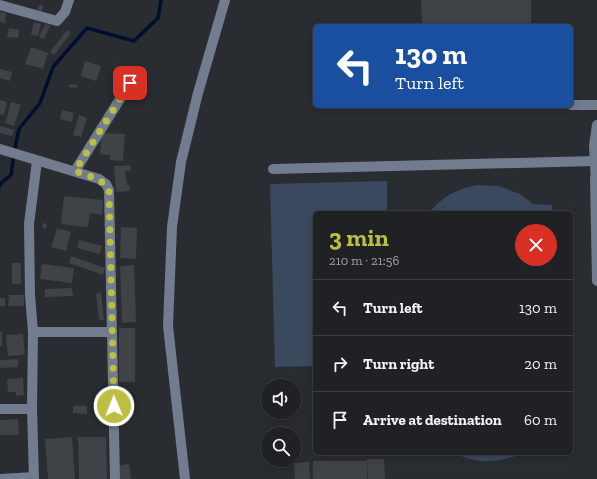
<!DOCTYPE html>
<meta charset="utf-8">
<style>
:root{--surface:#1f2125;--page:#2c2e32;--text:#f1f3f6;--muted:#a1a3a7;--line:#3c3e42;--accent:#bdbf43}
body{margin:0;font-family:"Zilla Slab",serif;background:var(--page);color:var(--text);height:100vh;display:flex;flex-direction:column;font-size:15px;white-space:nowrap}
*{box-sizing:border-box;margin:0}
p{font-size:13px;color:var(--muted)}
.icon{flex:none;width:22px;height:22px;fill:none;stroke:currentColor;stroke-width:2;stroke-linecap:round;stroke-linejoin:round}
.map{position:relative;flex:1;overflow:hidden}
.details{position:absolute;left:313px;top:211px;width:260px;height:244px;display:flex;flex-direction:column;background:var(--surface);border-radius:6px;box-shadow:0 2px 10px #0003,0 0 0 1px var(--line)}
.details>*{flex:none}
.banner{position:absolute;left:313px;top:24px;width:260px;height:84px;border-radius:6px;box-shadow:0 2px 10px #0003,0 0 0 1px var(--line);background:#1a4fa0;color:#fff;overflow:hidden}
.controls{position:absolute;left:261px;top:379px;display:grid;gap:8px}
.controls a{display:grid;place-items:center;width:40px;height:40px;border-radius:50%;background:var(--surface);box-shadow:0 2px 10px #0003,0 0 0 1px var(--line);font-size:20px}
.pin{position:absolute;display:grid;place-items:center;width:34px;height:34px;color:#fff;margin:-17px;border-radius:8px;box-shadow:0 2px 6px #0006}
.me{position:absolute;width:44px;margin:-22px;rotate:359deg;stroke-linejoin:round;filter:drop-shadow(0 0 3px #0008)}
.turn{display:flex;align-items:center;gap:14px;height:84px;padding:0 16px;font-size:18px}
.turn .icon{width:52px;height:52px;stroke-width:2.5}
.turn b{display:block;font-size:28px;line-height:34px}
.round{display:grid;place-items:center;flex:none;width:42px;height:42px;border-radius:21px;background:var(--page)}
.summary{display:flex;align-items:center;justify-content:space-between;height:68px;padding:0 16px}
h1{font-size:24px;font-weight:700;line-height:30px;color:var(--accent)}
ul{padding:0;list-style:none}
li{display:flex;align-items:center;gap:12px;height:56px;padding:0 16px;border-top:1px solid var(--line)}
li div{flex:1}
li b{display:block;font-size:15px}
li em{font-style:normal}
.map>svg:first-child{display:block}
.green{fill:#3b495f}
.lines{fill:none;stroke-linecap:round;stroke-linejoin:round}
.stream{stroke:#010f2e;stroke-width:3.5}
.building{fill:#3f4247}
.minor{stroke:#727c8e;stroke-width:10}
.route{stroke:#bdbf43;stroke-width:7;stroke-dasharray:0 12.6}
</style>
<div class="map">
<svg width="597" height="479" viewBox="0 0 597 479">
<rect width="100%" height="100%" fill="#292c31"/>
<g class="green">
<polygon points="387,181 387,213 315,213 315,366 275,367 270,184"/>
<path d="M477,185L499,186L520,194L533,204L552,205V213H429C441,197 457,189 477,185Z"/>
<path d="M455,453H523C501,463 477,465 455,453Z"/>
</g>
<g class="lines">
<polyline class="stream" points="0,186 1,183 11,175 14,153 19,129 40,103 53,67 87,28 134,41 158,18 161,0"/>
</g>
<g class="building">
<polygon points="421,0 531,0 531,26 422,26"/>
<polygon points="40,4 44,6 41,12 37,9"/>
<polygon points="0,12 6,13 5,23 0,22"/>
<polygon points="34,22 41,24 38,36 31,35"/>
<polygon points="45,24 50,26 44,39 39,37"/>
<polygon points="9,28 19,30 18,38 7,37"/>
<polygon points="67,30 71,33 54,55 50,52"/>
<polygon points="31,47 48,53 43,69 25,64"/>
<polygon points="85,61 101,66 96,81 81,76"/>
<polygon points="0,69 12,72 10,81 0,78"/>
<polygon points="69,84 77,85 77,88 69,87"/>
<polygon points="0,100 7,102 4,115 0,114"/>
<polygon points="11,102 21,105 14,126 5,123"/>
<polygon points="62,110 74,113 72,122 60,119"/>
<polygon points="79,115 87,118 81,137 73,135"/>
<polygon points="0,126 14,130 12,136 0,133"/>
<polygon points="101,133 125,134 123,161 110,160 110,155 100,154"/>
<polygon points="130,165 130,171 125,171 127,185 129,185 130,191 116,192 114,166"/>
<polygon points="64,196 103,200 102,215 90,213 88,227 61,224"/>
<polygon points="43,223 47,224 46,229 42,228"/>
<polygon points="121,227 137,228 136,259 120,258"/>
<polygon points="57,228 71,232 66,251 51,247"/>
<polygon points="79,240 102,246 100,254 77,248"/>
<polygon points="71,256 105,268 103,275 69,263"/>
<rect x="12" y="263" width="9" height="21"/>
<polygon points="42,264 74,268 72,283 40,279"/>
<polygon points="134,265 136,322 122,323 120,266"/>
<polygon points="72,288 73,296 45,297 45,289"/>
<polygon points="101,293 104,320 99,320 96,294"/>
<polygon points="9,295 24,295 24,306 8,306"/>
<rect x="0" y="298" width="5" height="8"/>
<rect x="119" y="328" width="16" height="54"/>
<rect x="0" y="332" width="2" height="14"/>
<polygon points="23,334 25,355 8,356 6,335"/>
<polygon points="18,359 18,367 0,368 0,360"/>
<polygon points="23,378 24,395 16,396 16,392 8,392 7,379"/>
<polygon points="73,406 87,406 87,414 73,413"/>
<polygon points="18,419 19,435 0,435 0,420"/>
<polygon points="72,437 75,479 48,479 45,439"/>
<polygon points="78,437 106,437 107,479 79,479"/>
<polygon points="367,459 384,459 385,479 368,479"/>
<rect x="313" y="461" width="54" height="18"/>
<polygon points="309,462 310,479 295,479 294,463"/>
<polygon points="129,464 131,479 117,479 115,466"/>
</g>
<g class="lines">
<g class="minor">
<polyline points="0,5 57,21 65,12 69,0"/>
<polyline points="571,105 597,105"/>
<polyline points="0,149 99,179 106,184 109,190 115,479"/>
<polyline points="273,169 594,161"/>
<polyline points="75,171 130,83"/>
<polyline points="595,178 597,281"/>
<polyline points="596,183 594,146 597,125"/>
<polyline points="33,332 112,332"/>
<polyline points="0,409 32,409"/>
<polyline points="0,479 34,477"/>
<polyline points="34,479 32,409 33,332 30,295 29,224 37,161"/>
<polyline points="185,479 168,326 172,227 181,162 198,93 225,0"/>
</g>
</g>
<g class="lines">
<path class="route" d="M114,406L109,190C102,178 88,176 75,171L130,83"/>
</g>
</svg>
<div class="controls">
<a><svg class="icon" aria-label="sound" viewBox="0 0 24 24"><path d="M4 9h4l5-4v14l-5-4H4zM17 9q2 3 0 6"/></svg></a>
<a><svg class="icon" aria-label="search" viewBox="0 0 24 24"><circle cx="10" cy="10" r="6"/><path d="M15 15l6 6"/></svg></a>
</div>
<div class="pin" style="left:130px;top:83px;background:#d93025"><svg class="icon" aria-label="arrive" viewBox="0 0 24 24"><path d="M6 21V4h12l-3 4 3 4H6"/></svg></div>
<svg class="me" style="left:114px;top:406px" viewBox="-20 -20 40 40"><circle r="17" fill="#bdbf43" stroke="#fff" stroke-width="3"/><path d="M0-11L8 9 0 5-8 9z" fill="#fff"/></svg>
<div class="banner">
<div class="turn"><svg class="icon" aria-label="left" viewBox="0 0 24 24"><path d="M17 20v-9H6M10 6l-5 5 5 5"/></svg><div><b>130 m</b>Turn left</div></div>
</div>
<section class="details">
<div class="summary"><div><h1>3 min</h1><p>210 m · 21:56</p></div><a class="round" style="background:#d93025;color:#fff"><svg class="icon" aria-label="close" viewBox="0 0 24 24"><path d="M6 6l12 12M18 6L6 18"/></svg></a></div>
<ul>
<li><svg class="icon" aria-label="left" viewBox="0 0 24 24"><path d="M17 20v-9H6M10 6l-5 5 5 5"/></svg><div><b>Turn left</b></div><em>130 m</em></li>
<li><svg class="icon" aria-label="right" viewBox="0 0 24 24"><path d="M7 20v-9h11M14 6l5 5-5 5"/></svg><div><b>Turn right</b></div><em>20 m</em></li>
<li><svg class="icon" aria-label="arrive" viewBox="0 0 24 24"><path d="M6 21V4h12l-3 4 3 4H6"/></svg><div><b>Arrive at destination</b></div><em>60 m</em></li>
</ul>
</section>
</div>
